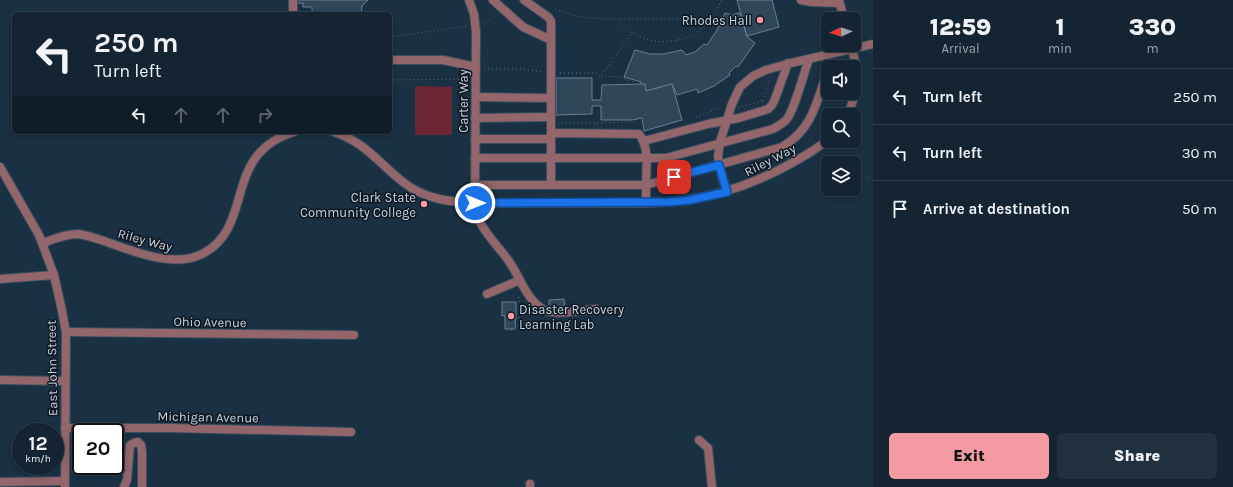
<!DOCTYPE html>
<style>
:root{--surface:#142432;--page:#21303e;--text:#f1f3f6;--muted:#9da4ac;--line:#33414d;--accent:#f49aa3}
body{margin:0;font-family:Karla,sans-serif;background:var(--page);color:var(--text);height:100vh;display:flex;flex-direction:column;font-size:15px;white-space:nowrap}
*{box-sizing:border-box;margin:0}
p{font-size:13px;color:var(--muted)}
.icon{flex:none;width:22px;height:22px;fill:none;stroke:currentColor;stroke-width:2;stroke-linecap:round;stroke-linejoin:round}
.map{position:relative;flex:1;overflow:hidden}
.details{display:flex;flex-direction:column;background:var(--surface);width:360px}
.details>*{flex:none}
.guide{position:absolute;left:12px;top:12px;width:380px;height:122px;border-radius:6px;box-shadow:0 2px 6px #0003,0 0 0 1px var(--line);background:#142432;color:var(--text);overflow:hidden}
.needle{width:26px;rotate:266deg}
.buttons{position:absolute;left:821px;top:12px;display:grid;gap:8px}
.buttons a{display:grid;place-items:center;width:40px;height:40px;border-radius:6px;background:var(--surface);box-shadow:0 2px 6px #0003,0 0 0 1px var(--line);font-size:20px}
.speed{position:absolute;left:12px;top:423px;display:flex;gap:8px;font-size:20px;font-weight:700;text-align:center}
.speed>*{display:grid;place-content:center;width:52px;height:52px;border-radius:50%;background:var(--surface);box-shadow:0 2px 6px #0003,0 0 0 1px var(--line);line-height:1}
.speed small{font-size:10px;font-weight:400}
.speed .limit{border:2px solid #111;border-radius:6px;background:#fff;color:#111}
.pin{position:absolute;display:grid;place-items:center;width:34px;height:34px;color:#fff;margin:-17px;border-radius:8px;box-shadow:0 2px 6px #0006}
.me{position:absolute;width:44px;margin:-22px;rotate:90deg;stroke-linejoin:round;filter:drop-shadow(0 0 3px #0008)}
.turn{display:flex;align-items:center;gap:14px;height:84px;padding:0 16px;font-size:18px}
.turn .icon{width:52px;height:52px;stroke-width:2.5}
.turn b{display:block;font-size:28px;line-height:34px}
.lanes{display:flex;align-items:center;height:38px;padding:0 16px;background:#0003;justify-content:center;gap:20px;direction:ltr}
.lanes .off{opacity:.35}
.eta{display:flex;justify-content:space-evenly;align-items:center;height:68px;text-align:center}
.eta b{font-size:24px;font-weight:800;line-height:28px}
.action{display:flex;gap:8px;margin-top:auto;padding:8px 16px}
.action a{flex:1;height:46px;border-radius:6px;background:var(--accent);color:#111;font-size:16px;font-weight:800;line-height:46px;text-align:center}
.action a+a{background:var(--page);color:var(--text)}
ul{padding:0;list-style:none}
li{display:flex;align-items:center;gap:12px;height:56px;padding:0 16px;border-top:1px solid var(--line)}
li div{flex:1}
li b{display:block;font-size:15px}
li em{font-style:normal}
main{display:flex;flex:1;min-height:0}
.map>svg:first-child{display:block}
.green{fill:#6b2631}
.building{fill:#30465b;stroke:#678097}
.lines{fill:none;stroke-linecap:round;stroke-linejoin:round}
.minor-casing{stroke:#394e5f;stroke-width:10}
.path{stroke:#5c6e7f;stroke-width:1;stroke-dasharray:1 3;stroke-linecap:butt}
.minor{stroke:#92666a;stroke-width:8}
.route-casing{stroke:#114b97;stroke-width:10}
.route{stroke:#1a73e8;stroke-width:7}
.poi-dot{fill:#f49aa3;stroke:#0d1720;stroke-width:1.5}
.labels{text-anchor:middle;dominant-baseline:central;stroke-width:3;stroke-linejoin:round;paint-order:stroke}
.poi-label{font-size:13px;fill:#c7d4e1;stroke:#0d1720;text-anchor:end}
.street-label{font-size:13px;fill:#c7d4e1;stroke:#0d1720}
</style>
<main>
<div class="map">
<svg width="873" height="487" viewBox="0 0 873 487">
<rect width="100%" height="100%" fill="#1a3043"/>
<polygon class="green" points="415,86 452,87 452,135 415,135"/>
<g class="building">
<polygon points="297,0 368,0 362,6 361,14 312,14 312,7 303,7 303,3 297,3"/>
<polygon points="737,0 772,0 779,27 747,36"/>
<polygon points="725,13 735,16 734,14 740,13 747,37 755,43 738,67 736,66 729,73 730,75 714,86 698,93 697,89 677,95 672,84 646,91 645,84 641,85 641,82 624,77 635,50 650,54 663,54 682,50 686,55 695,52 704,44 707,45 717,30"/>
<polygon points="556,78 592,78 592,100 601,100 602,85 645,84 646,91 672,84 682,120 644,131 642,118 632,120 601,120 601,106 592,106 592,114 556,115"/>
<polygon points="564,299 565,309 549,310 549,300"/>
<polygon points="502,302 516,302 516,320 515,320 516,326 514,329 505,329 505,315 502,316"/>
</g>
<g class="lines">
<g class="minor-casing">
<g id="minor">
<polyline points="293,0 293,14"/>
<path d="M469,0L474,14L476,32L475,203C476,208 476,213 478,218C484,233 499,247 508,260C520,276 526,300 544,310C556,316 583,310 596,309"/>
<polyline points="493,0 523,27 551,40"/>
<polyline points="524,0 548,17 551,21 551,133"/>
<polyline points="801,0 812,2 839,3"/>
<polyline points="839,0 844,19"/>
<polyline points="390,60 443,60 476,67"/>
<polyline points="476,97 551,98"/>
<path d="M847,115C859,93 858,68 851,45"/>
<polyline points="475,118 551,117"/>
<path d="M334,132C368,144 377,162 403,182C424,199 449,202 475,203H646C700,202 745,189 792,163C804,156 818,149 828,139"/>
<polyline points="475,139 551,139"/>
<polyline points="644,141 708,124 739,118 762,111 768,109 772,105 775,99 788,63"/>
<path d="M475,158H666L773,129C778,126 782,124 786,120C794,112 804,72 809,59"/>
<polyline points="0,167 39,235 54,275 61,306 66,332 65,487"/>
<polyline points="475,185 646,185 646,203"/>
<path d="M551,185V133L639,134C650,148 646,169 646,185L782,147C813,129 817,101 828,69"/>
<polyline points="727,192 721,174 718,157 720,142 732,104 740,87 753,76 766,70 791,63 873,44"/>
<path d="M43,243C54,239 65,234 78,234C86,235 94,238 101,240C131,250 174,270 204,253C255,225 222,154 294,132"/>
<polyline points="0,279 54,275"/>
<polyline points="487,294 520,280"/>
<polyline points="66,332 354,335"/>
<polyline points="0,380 65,381"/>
<polyline points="65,428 169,428 351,432"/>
<polyline points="699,440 708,448 712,487"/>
<polyline points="0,482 65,481"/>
<polyline points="530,484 530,487"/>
<polyline points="124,487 127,480 130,445 134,443 138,442 141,445 142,451 142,487"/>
</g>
</g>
<g class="path">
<path d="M555,9C578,18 592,19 617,19"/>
<polyline points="484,23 495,17"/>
<polyline points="632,33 617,19 700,19 707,22"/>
<polyline points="390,37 469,26"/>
<polyline points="484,69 520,69 543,72"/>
<path d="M560,73H596L598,76H601L632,33C638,35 644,39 650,40C657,42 664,42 671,41C696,39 713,23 721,0"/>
<polyline points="601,76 618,77 633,82"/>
<polyline points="390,80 467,79"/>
<polyline points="763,101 771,76"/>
<polyline points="738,108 762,101"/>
<polyline points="696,117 719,108"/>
<polyline points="558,123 597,123 597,125"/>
<polyline points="597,123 631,122"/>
<polyline points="822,154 835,163"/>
<polyline points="854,171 870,178 873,180"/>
<polyline points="511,330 519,330 519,294"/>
</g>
<use href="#minor" class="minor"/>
</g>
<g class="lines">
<g class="route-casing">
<polyline id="route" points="475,203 668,202 690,200 727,192 719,165 674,177"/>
</g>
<use href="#route" class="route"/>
</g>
<g class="poi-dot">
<circle cx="760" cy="20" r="4"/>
<circle cx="424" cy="204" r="4"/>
<circle cx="511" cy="316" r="4"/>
</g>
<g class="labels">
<g class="poi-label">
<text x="752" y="20">Rhodes Hall</text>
<text x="416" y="197">Clark State<tspan x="416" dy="15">Community College</tspan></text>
<text x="519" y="309" text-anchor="start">Disaster Recovery<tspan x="519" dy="15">Learning Lab</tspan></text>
</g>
<g class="street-label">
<text transform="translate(463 101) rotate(-90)">Carter Way</text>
<text transform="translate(770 160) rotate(-27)">Riley Way</text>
<text transform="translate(145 240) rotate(15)">Riley Way</text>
<text transform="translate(210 322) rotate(1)">Ohio Avenue</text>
<text transform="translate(52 368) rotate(-91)">East John Street</text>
<text transform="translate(208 417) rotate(1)">Michigan Avenue</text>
</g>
</g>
</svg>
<div class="buttons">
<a><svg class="needle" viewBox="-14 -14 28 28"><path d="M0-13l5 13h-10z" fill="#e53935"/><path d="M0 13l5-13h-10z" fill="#9da4ac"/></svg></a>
<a><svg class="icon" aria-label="sound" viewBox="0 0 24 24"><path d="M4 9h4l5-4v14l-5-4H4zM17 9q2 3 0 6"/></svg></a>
<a><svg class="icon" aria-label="search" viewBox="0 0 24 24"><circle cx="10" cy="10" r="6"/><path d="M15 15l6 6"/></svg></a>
<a><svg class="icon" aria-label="layers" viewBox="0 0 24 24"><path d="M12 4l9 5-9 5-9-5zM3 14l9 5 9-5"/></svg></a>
</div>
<div class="speed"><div>12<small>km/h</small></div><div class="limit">20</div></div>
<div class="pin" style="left:674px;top:177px;background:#d93025"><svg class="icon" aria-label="arrive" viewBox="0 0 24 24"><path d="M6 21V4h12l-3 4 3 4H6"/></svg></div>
<svg class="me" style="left:475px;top:203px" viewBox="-20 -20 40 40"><circle r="17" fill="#1a73e8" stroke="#fff" stroke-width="3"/><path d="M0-11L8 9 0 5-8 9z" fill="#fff"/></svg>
<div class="guide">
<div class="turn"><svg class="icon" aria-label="left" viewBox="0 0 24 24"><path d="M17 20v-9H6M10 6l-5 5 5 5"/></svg><div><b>250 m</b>Turn left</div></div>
<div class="lanes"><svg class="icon" aria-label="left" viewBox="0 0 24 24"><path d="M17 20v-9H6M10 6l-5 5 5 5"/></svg><svg class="icon off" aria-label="ahead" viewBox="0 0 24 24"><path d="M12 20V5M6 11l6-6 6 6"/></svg><svg class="icon off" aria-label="ahead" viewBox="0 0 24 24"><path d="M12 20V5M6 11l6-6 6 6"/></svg><svg class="icon off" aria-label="right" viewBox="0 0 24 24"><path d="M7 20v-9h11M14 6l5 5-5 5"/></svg></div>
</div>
</div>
<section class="details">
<div class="eta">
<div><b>12:59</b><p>Arrival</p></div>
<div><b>1</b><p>min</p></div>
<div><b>330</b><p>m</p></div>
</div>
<ul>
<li><svg class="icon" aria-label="left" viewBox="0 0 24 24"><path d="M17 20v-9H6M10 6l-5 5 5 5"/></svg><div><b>Turn left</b></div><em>250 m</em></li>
<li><svg class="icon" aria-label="left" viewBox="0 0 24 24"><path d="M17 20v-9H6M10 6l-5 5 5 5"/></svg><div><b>Turn left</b></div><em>30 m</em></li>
<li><svg class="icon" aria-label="arrive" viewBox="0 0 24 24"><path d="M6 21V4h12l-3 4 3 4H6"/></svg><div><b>Arrive at destination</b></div><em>50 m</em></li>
</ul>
<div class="action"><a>Exit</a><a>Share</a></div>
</section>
</main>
